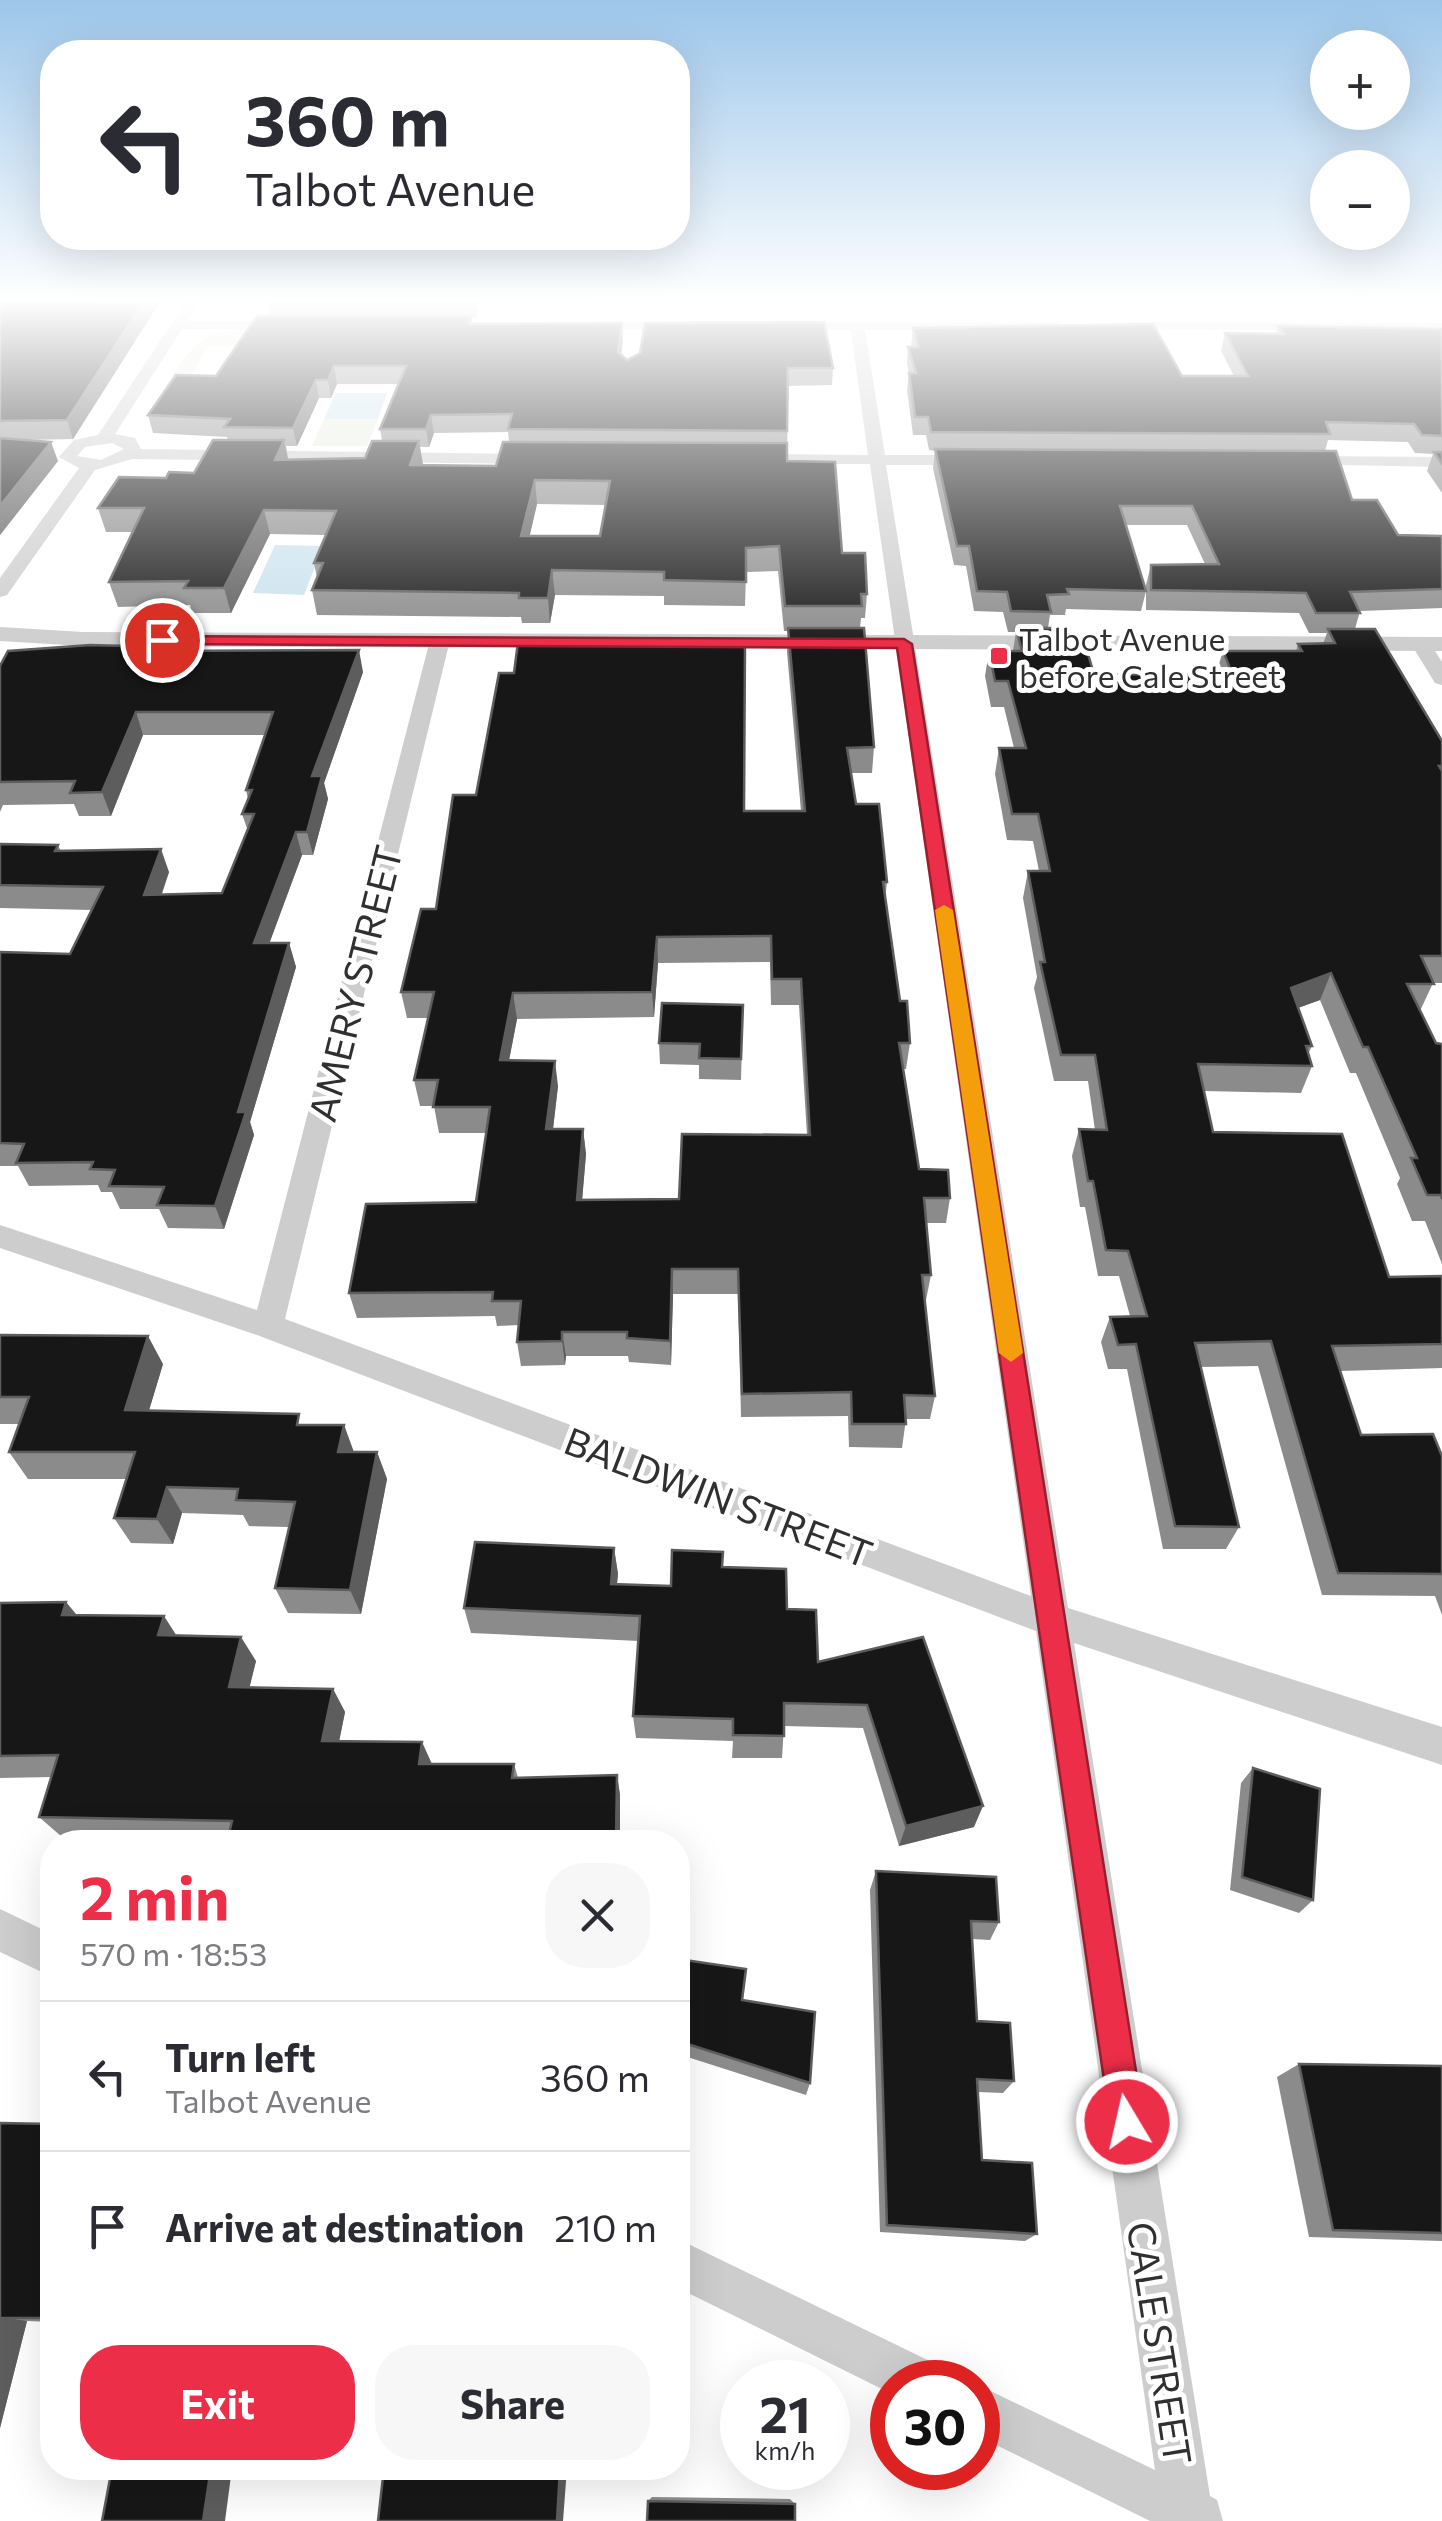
<!DOCTYPE html>
<meta charset="utf-8">
<style>
:root{--surface:#fff;--page:#f7f7f7;--text:#2b2b33;--muted:#7c7c81;--line:#e1e1e2;--accent:#ec2e48}
body{margin:0;font-family:Commissioner,sans-serif;background:var(--page);color:var(--text);height:100vh;display:flex;flex-direction:column;font-size:38px;white-space:nowrap}
*{box-sizing:border-box;margin:0}
p{font-size:32px;color:var(--muted)}
.icon{flex:none;width:55px;height:55px;fill:none;stroke:currentColor;stroke-width:2;stroke-linecap:round;stroke-linejoin:round}
.map{position:relative;flex:1;overflow:hidden}
.details{position:absolute;left:40px;top:1830px;width:650px;height:650px;display:flex;flex-direction:column;background:var(--surface);border-radius:40px;box-shadow:0 10px 40px #0002}
.details>*{flex:none}
.top-card{position:absolute;left:40px;top:40px;width:650px;height:210px;border-radius:40px;box-shadow:0 10px 40px #0002;background:#fff;color:var(--text);overflow:hidden}
.fabs{position:absolute;left:1310px;top:30px;display:grid;gap:20px}
.fabs a{display:grid;place-items:center;width:100px;height:100px;border-radius:50%;background:var(--surface);box-shadow:0 10px 40px #0002;font-size:50px}
.speed{position:absolute;left:720px;top:2360px;display:flex;gap:20px;font-size:50px;font-weight:700;text-align:center}
.speed>*{display:grid;place-content:center;width:130px;height:130px;border-radius:50%;background:var(--surface);box-shadow:0 10px 40px #0002;line-height:1}
.speed small{font-size:25px;font-weight:400}
.speed .limit{border:15px solid #d22;background:#fff;color:#111}
.pin{position:absolute;display:grid;place-items:center;width:85px;height:85px;color:#fff;margin:-42px;border:5px solid #fff;border-radius:50%;box-shadow:0 2px 10px #0007}
.me{position:absolute;width:110px;margin:-55px;rotate:351deg;stroke-linejoin:round;filter:drop-shadow(0 0 8px #0008)}
.turn{display:flex;align-items:center;gap:35px;height:210px;padding:0 40px;font-size:45px}
.turn .icon{width:130px;height:130px;stroke-width:2.5}
.turn b{display:block;font-size:70px;line-height:85px}
.round{display:grid;place-items:center;flex:none;width:105px;height:105px;border-radius:40px;background:var(--page)}
.head{display:flex;align-items:center;justify-content:space-between;height:170px;padding:0 40px}
h1{font-size:60px;font-weight:700;line-height:75px;color:var(--accent)}
.button{display:flex;gap:20px;margin-top:auto;padding:20px 40px}
.button a{flex:1;height:115px;border-radius:40px;background:var(--accent);color:#fff;font-size:40px;font-weight:700;line-height:115px;text-align:center}
.button a+a{background:var(--page);color:var(--text)}
ul{padding:0;list-style:none}
li{display:flex;align-items:center;gap:30px;height:150px;padding:0 40px;border-top:2px solid var(--line)}
li div{flex:1}
li b{display:block;font-size:38px}
li em{font-style:normal}
.map>svg:first-child{display:block}
.green{fill:#e7eede}
.water{fill:#cae2ee}
.lines{fill:none;stroke-linecap:round;stroke-linejoin:round}
.minor{fill:#cdcdcd;fill-rule:evenodd}
.tertiary{fill:#cdcdcd;fill-rule:evenodd}
.wall{fill:#8b8b8b;fill-rule:evenodd}
.shaded-wall{fill:#5d5d5d}
.building{fill:#171717;stroke:#5d5d5d;stroke-width:2.5;fill-rule:evenodd}
.route{fill:#ec2e48;stroke:#991e2f;stroke-width:2.5}
.slow{fill:#f59e0b}
.poi-dot{fill:#ec2e48;stroke:#fff;stroke-width:4}
.labels{text-anchor:middle;dominant-baseline:central;stroke-width:10;stroke-linejoin:round;paint-order:stroke}
.far-poi-label{font-size:32px;fill:#303030;stroke:#fff;text-anchor:start}
.street-label{font-size:38px;fill:#303030;stroke:#fff}
</style>
<div class="map">
<svg width="1442" height="2521" viewBox="0 0 1442 2521">
<rect width="100%" height="100%" fill="#fff"/>
<g class="green">
<path d="M588,300H808C771,311 622,314 588,300Z"/>
<path d="M254,329L244,346H209L188,380L221,387L166,386C195,342 200,330 254,329Z"/>
<polygon points="324,419 378,419 367,446 312,446"/>
</g>
<g class="water">
<polygon points="336,393 387,393 378,419 324,419"/>
<polygon points="275,545 323,546 304,595 253,593"/>
</g>
<g class="lines">
<g class="minor">
<path d="M187,300H201L187,321H288L295,325L288,329H182L115,434L135,438L141,449L539,454L547,459L539,464L132,459L95,470L7,595L0,597V578L79,468L59,457L74,440L98,435ZM112,443L124,449L101,460L77,456L85,447Z"/>
<polygon points="584,322 683,322 690,326 683,330 579,329"/>
<polygon points="1114,322 1442,323 1442,331 1109,329"/>
<polygon points="779,323 1058,322 1065,326 1058,330 865,330 885,455 974,455 982,460 974,465 886,465 1068,1608 1442,1727 1442,1765 1074,1643 1210,2496 1217,2500 1223,2521 1150,2521 978,2436 978,2385 1155,2470 1036,1631 257,1335 0,1248 0,1225 257,1310 430,640 447,636 450,640 285,1319 1031,1596 870,464 750,464 742,459 750,454 868,455 851,330 784,330"/>
<polygon points="1300,456 1442,457 1442,467 1294,464 1292,461"/>
<polygon points="1421,638 1428,640 1442,662 1442,685 1435,683 1411,644"/>
<polygon points="0,1909 52,1934 52,1977 0,1952"/>
<polygon points="678,2239 938,2365 945,2382 892,2382 892,2394 678,2288"/>
</g>
<polygon class="tertiary" points="0,627 83,632 1442,637 1442,651 83,646 0,641"/>
</g>
<g class="wall">
<polygon points="0,300 161,300 73,439 24,440 58,461 0,535"/>
<path d="M268,300H478L476,318H472V324L623,340L621,354L627,360L833,368L832,385L788,386L787,461L867,594L865,618H861L860,628L874,747L872,773H851L856,804L887,882L885,899L900,1001L910,1043L906,1069H903L919,1169L950,1198L946,1223H926L931,1275L926,1300H925L935,1396L930,1419H906L902,1448L849,1447L848,1416L741,1417L738,1294H673L671,1365L629,1362L628,1356H566L565,1365L521,1366L517,1342L519,1325L497,1326L495,1316L357,1318L349,1293L476,1202L487,1133H439L434,1106H420L414,1080L428,1018H407L401,992L436,909L744,811H801L787,652L788,631H784L778,571L746,572L745,606L664,605V596L555,595L550,623H522L521,617L317,615L312,590L317,578L314,563L326,535L270,534L231,613H192L190,605L118,607L109,582L133,532H106L98,508L166,478L194,473L228,440L227,437L153,433L148,415L216,376L271,316ZM337,384H398L380,429L382,441L365,458L288,459L286,446H297L319,398H331ZM508,432L509,442L496,466L422,465L420,447H429L434,433ZM537,504L606,505L600,536H529ZM770,962L771,1005H799L807,1135L679,1199L582,1200L586,1154L583,1129H553L558,1086L509,1060L517,1019L654,1017L658,963Z"/>
<path d="M1278,326L1442,329V493L1427,471L1433,454L1415,453L1408,442L1328,440L1325,451L1352,500L1398,535L1442,536V608L1360,611L1355,629L1442,741V983H1433L1420,1011L1436,1043L1442,1044V1264L1425,1221H1412L1397,1184L1400,1178L1356,1073H1350L1320,1000L1298,1008L1312,1046L1308,1054L1312,1066L1301,1093L1204,1091L1213,1132L1389,1277L1442,1276V1368L1340,1371L1361,1435L1442,1456V1615L1435,1596L1322,1595L1258,1366L1201,1367L1239,1527L1226,1549H1163L1127,1369H1108L1101,1342L1110,1317L1130,1316L1119,1276H1098L1085,1207H1080L1072,1156L1079,1129L1095,1130L1088,1081H1054L1034,988L1037,977L1023,898L1028,871H1039L1033,841L1007,840L995,774L999,748H1014L1004,707H991L985,676L989,651H1013L1016,632H1008L1003,612L974,611L966,566L954,565L933,468L935,451L929,450L926,435H913L907,390L909,373L907,364L908,347H911L913,328L1182,376H1234L1221,351L1225,333L1276,334ZM1126,525H1187L1205,564L1151,565L1146,585V610L1299,613L1309,633H1327L1323,644H1298L1296,651H1223L1216,674H1094L1063,651L1048,628L1050,615H1065L1066,609L1141,611L1146,591Z"/>
<polygon points="168,651 363,672 324,783 328,799 313,855 302,855 269,943 289,943 296,967 250,1122 254,1135 224,1229 168,1228 159,1209 120,1209 112,1192 101,1192 98,1185 29,1186 18,1166 0,1166 0,952 70,954 92,910 0,908 0,844 58,845 61,851 169,872 162,894 222,893 248,831 242,814 248,799 246,790 265,735 143,735 111,816 79,816 74,804 3,805 0,812 0,666"/>
<polygon points="743,1005 741,1080 699,1079 699,1065 660,1064 659,1043"/>
<polygon points="0,1335 163,1364 149,1410 304,1425 344,1425 354,1452 377,1452 387,1479 361,1614 288,1613 275,1588 289,1527 249,1526 243,1515 182,1513 173,1544 131,1543 114,1518 126,1479 28,1479 9,1452 19,1424 0,1424"/>
<polygon points="614,1548 618,1574 617,1584 671,1586 723,1567 787,1609 818,1662 923,1637 974,1827 899,1846 863,1728 784,1726 782,1758 732,1758 733,1741 636,1738 633,1716 639,1641 471,1633 464,1608"/>
<polygon points="0,1603 77,1615 177,1635 256,1661 249,1688 333,1689 345,1712 339,1741 432,1764 514,1764 518,1778 617,1775 620,1795 227,1840 62,1837 39,1817 52,1777 0,1778"/>
<polygon points="1253,1768 1313,1900 1299,1913 1230,1890 1241,1783"/>
<polygon points="876,1871 999,1922 990,1940 972,1939 977,2021 1014,2081 1003,2093 978,2092 982,2160 1037,2234 1025,2241 880,2232 870,1890"/>
<polygon points="678,1959 746,1969 743,2000 810,2083 806,2095 678,2054"/>
<polygon points="1299,2064 1442,2066 1442,2241 1309,2237 1277,2077"/>
<polygon points="0,2123 52,2124 52,2322 27,2321 0,2428"/>
<polygon points="652,2497 790,2499 795,2504 648,2501"/>
</g>
<g class="shaded-wall">
<polygon points="145,300 161,300 73,439 67,420"/>
<polygon points="474,300 478,300 476,318"/>
<polygon points="622,323 623,340 619,370 618,352"/>
<polygon points="334,366 337,384 331,398 328,380"/>
<polygon points="316,380 319,398 297,446 293,428"/>
<polygon points="431,415 434,433 429,447 426,429"/>
<polygon points="284,440 289,464 275,460"/>
<polygon points="419,441 423,464 414,489 410,465"/>
<polygon points="51,442 58,461 0,535 0,506"/>
<polygon points="535,480 537,504 524,561 521,536"/>
<polygon points="264,510 270,534 231,613 224,588"/>
<polygon points="552,570 555,595 550,623 548,598"/>
<polygon points="359,650 363,672 324,783 328,799 313,855 307,832 312,776"/>
<polygon points="136,712 143,735 111,816 102,792"/>
<polygon points="296,832 302,855 261,966 254,943"/>
<polygon points="161,849 169,872 153,918 144,895"/>
<polygon points="657,937 658,963 654,1017 652,992"/>
<polygon points="289,943 296,967 250,1122 254,1135 224,1229 215,1206 238,1112"/>
<polygon points="1331,973 1320,1000 1281,1014 1291,988"/>
<polygon points="513,993 517,1019 504,1086 500,1060"/>
<polygon points="555,1061 558,1086 550,1154 546,1129"/>
<polygon points="583,1129 586,1154 580,1225 577,1200"/>
<polygon points="672,1269 673,1294 671,1365 670,1341"/>
<polygon points="562,1332 566,1356 565,1365 562,1341"/>
<polygon points="148,1336 163,1364 141,1437 125,1410"/>
<polygon points="344,1425 354,1453 338,1452"/>
<polygon points="377,1452 387,1479 361,1614 350,1590"/>
<polygon points="167,1487 182,1513 173,1544 157,1519"/>
<polygon points="614,1548 618,1574 614,1609 611,1584"/>
<polygon points="66,1602 86,1626 62,1615"/>
<polygon points="164,1616 180,1641 158,1635"/>
<polygon points="241,1637 256,1661 244,1710 229,1687"/>
<polygon points="333,1689 345,1712 335,1762 322,1741"/>
<polygon points="422,1742 432,1764 419,1764"/>
<polygon points="617,1775 620,1795 620,1842 616,1842"/>
<polygon points="983,1806 974,1827 899,1846 906,1826"/>
<polygon points="52,2299 52,2319 48,2318"/>
<polygon points="0,2317 27,2321 0,2428"/>
<polygon points="211,2468 232,2468 225,2521 203,2521"/>
<polygon points="560,2468 567,2468 563,2521 557,2521"/>
</g>
<g class="building">
<polygon points="0,300 145,300 67,420 0,421"/>
<polygon points="257,316 471,316 470,324 622,323 618,352 627,360 640,353 645,323 824,322 833,368 788,368 787,431 508,429 512,414 431,415 426,429 380,429 406,366 334,366 328,380 316,380 293,428 224,427 230,419 148,415 176,375 216,376"/>
<polygon points="1153,324 1182,376 1248,376 1225,333 1284,334 1278,326 1442,329 1442,436 1422,435 1414,424 1326,422 1330,434 931,432 928,417 915,417 909,373 916,373 908,347 918,347 913,328"/>
<polygon points="0,438 51,442 0,506"/>
<path d="M213,440H284L275,460L365,458L372,441H419L410,465L496,466L503,442L787,443V461L835,462L842,553H865L867,594H861L862,606H785L779,546L746,548V582L664,580V572L552,570L548,598H519V593L312,590L323,563H314L336,511L264,510L224,588H184L188,581L109,582L144,508H98L119,477L166,478L169,472L194,473ZM535,480L610,481L600,536H521Z"/>
<polygon points="935,449 1336,451 1352,500 1377,500 1398,535 1442,536 1442,589 1350,592 1360,613 1316,613 1306,593 1151,590 1151,565 1219,564 1192,506 1120,506 1146,591 1067,589 1069,594 1047,595 1051,612 1011,611 1007,592 977,591 969,546 957,546"/>
<polygon points="1434,452 1442,452 1442,464"/>
<path d="M788,628H864L874,747L847,748L856,804H879L887,882H883L900,1001H907L910,1043H899L919,1169L948,1170L950,1198H924L931,1275H922L935,1396L904,1395L906,1424H852L851,1392L742,1394L738,1269H672L670,1341L627,1338V1332H562V1341L517,1342L521,1301H492L493,1292L349,1293L366,1204L476,1202L490,1107H433L438,1080H414L434,992H401L421,909H436L453,795H476L499,673H514L518,642L745,643L744,811H805ZM771,936L772,979H801L810,1135L682,1134L679,1199L577,1200L583,1129H546L555,1061L500,1060L513,993L652,992L657,937Z"/>
<polygon points="1016,628 1057,628 1063,651 1087,651 1094,674 1200,675 1232,673 1223,651 1302,651 1298,644 1335,643 1328,629 1375,629 1442,741 1442,766 1439,766 1442,771 1442,956 1421,956 1434,984 1407,984 1436,1043 1442,1044 1442,1199 1441,1195 1427,1195 1411,1158 1417,1158 1368,1047 1363,1047 1331,973 1291,988 1312,1046 1306,1046 1312,1066 1198,1064 1213,1132 1342,1134 1389,1277 1442,1276 1442,1344 1332,1346 1361,1435 1433,1434 1442,1456 1442,1574 1338,1573 1271,1341 1195,1343 1239,1527 1175,1526 1136,1344 1118,1345 1110,1317 1147,1316 1128,1251 1106,1250 1093,1181 1088,1181 1079,1129 1107,1130 1095,1055 1061,1055 1040,962 1045,962 1028,871 1050,871 1038,814 1012,814 999,748 1026,748 1008,681 995,681 989,651 1022,651"/>
<polygon points="90,645 167,647 166,651 359,650 312,776 322,776 307,832 296,832 254,943 289,943 238,1112 246,1112 215,1206 157,1205 164,1187 109,1186 115,1170 90,1169 93,1162 16,1163 24,1144 0,1143 0,952 70,954 103,887 0,885 0,844 58,845 55,851 161,849 144,895 222,893 254,814 242,814 252,790 246,790 273,712 136,712 102,792 70,793 75,781 0,782 0,666 8,651"/>
<polygon points="662,1003 743,1005 741,1059 699,1058 700,1044 659,1043"/>
<polygon points="0,1335 148,1336 125,1410 299,1414 297,1425 344,1425 338,1452 377,1452 350,1590 275,1588 295,1502 236,1500 238,1489 167,1487 157,1519 114,1518 135,1452 9,1452 29,1397 0,1397"/>
<polygon points="475,1542 614,1548 611,1584 671,1586 672,1550 723,1552 722,1567 786,1569 787,1609 816,1610 818,1662 923,1637 983,1806 906,1826 867,1705 784,1703 784,1736 733,1735 733,1719 633,1716 640,1616 464,1608"/>
<polygon points="66,1602 62,1615 164,1616 158,1635 241,1637 229,1687 333,1689 322,1741 422,1742 419,1764 514,1764 512,1778 617,1775 616,1842 227,1842 232,1821 39,1817 58,1755 0,1756 0,1603"/>
<polygon points="1253,1768 1320,1789 1313,1900 1242,1877"/>
<polygon points="876,1871 996,1877 999,1922 971,1921 977,2021 1010,2023 1014,2081 977,2079 982,2160 1032,2163 1037,2234 887,2225"/>
<polygon points="678,1959 746,1969 742,2000 815,2012 810,2083 678,2041"/>
<polygon points="1299,2064 1442,2066 1442,2233 1333,2230"/>
<polygon points="0,2123 52,2124 52,2299 48,2318 0,2318"/>
<polygon points="112,2468 211,2468 203,2521 102,2521"/>
<polygon points="384,2468 560,2468 557,2521 378,2521"/>
<polygon points="648,2501 795,2504 795,2521 647,2521"/>
</g>
<linearGradient id="sky" x2="0" y2="1"><stop stop-color="#9cc6ea"/><stop offset="0.46" stop-color="#fff"/><stop offset="1" stop-color="#fff" stop-opacity="0"/></linearGradient>
<rect width="1442" height="653" fill="url(#sky)"/>
<polygon class="route" points="157,636 904,639 912,644 1144,2122 1139,2133 1127,2138 1115,2133 1110,2122 897,648 162,644 155,640"/>
<polygon class="slow" points="944,905 953,910 1023,1353 1011,1362 999,1353 935,910"/>
<rect class="poi-dot" x="989" y="646" width="20" height="20" rx="5"/>
<g class="labels">
<g class="far-poi-label">
<text x="1019" y="638">Talbot Avenue<tspan x="1019" dy="37">before Cale Street</tspan></text>
</g>
<g class="street-label">
<text transform="translate(354 983) rotate(-76)">AMERY STREET</text>
<text transform="translate(719 1496) rotate(21)">BALDWIN STREET</text>
<text transform="translate(1161 2343) rotate(81)">CALE STREET</text>
</g>
</g>
</svg>
<div class="fabs">
<a>+</a>
<a>−</a>
</div>
<div class="speed"><div>21<small>km/h</small></div><div class="limit">30</div></div>
<div class="pin" style="left:162px;top:640px;background:#d93025"><svg class="icon" aria-label="arrive" viewBox="0 0 24 24"><path d="M6 21V4h12l-3 4 3 4H6"/></svg></div>
<svg class="me" style="left:1127px;top:2122px" viewBox="-20 -20 40 40"><circle r="17" fill="#ec2e48" stroke="#fff" stroke-width="3"/><path d="M0-11L8 9 0 5-8 9z" fill="#fff"/></svg>
<div class="top-card">
<div class="turn"><svg class="icon" aria-label="left" viewBox="0 0 24 24"><path d="M17 20v-9H6M10 6l-5 5 5 5"/></svg><div><b>360 m</b>Talbot Avenue</div></div>
</div>
<section class="details">
<div class="head"><div><h1>2 min</h1><p>570 m · 18:53</p></div><a class="round"><svg class="icon" aria-label="close" viewBox="0 0 24 24"><path d="M6 6l12 12M18 6L6 18"/></svg></a></div>
<ul>
<li><svg class="icon" aria-label="left" viewBox="0 0 24 24"><path d="M17 20v-9H6M10 6l-5 5 5 5"/></svg><div><b>Turn left</b><p>Talbot Avenue</p></div><em>360 m</em></li>
<li><svg class="icon" aria-label="arrive" viewBox="0 0 24 24"><path d="M6 21V4h12l-3 4 3 4H6"/></svg><div><b>Arrive at destination</b></div><em>210 m</em></li>
</ul>
<div class="button"><a>Exit</a><a>Share</a></div>
</section>
</div>
